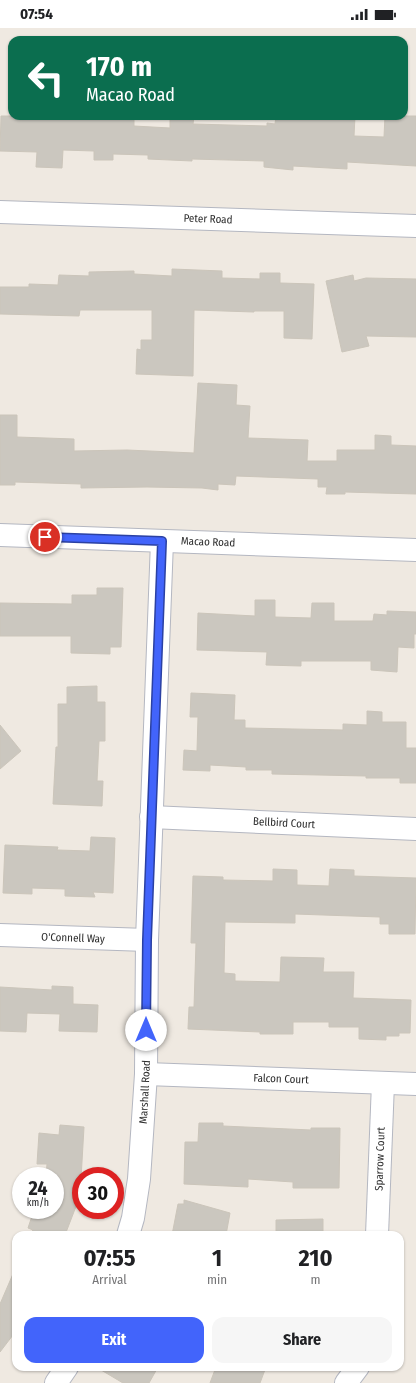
<!DOCTYPE html>
<style>
:root{--surface:#fff;--page:#f6f6f6;--text:#202124;--muted:#757577;--accent:#4264fb}
body{margin:0;font-family:"Fira Sans Condensed",sans-serif;background:var(--page);color:var(--text);height:100vh;display:flex;flex-direction:column;font-size:15px;white-space:nowrap}
*{box-sizing:border-box;margin:0}
p{font-size:13px;color:var(--muted)}
.icon{flex:none;width:22px;height:22px;fill:none;stroke:currentColor;stroke-width:2;stroke-linecap:round;stroke-linejoin:round}
.map{position:relative;flex:1;overflow:hidden}
.panel{position:absolute;left:12px;top:1203px;width:392px;height:140px;display:flex;flex-direction:column;background:var(--surface);border-radius:12px;box-shadow:0 1px 3px #0004}
.panel>*{flex:none}
.hud{position:absolute;left:8px;top:8px;width:400px;height:84px;border-radius:12px;box-shadow:0 1px 3px #0004;background:#0b6e4f;color:#fff;overflow:hidden}
.speed{position:absolute;left:12px;top:1139px;display:flex;gap:8px;font-size:20px;font-weight:700;text-align:center}
.speed>*{display:grid;place-content:center;width:52px;height:52px;border-radius:50%;background:var(--surface);box-shadow:0 1px 3px #0004;line-height:1}
.speed small{font-size:10px;font-weight:400}
.speed .limit{border:6px solid #d22;background:#fff;color:#111}
.pin{position:absolute;display:grid;place-items:center;width:34px;height:34px;color:#fff;margin:-17px;border:2px solid #fff;border-radius:50%;box-shadow:0 1px 4px #0007}
.me{position:absolute;width:44px;margin:-22px;rotate:0deg;stroke-linejoin:round;filter:drop-shadow(0 0 3px #0008)}
.turn{display:flex;align-items:center;gap:14px;height:84px;padding:0 12px;font-size:18px}
.turn .icon{width:52px;height:52px;stroke-width:2.5}
.turn b{display:block;font-size:28px;line-height:34px}
.eta{display:flex;justify-content:space-evenly;align-items:center;height:68px;text-align:center}
.eta b{font-size:24px;font-weight:700;line-height:28px}
.primary-button{display:flex;gap:8px;margin-top:auto;padding:8px 12px}
.primary-button a{flex:1;height:46px;border-radius:12px;background:var(--accent);color:#fff;font-size:16px;font-weight:700;line-height:46px;text-align:center}
.primary-button a+a{background:var(--page);color:var(--text)}
.status{display:flex;justify-content:space-between;align-items:center;height:28px;padding:0 20px;background:var(--surface);direction:ltr}
.status svg{height:11px;fill:currentColor}
.map>svg:first-child{display:block}
.building{fill:#cbc7bf;stroke:#cbc5ba}
.lines{fill:none;stroke-linecap:round;stroke-linejoin:round}
.minor-casing{stroke:#b4b7c1;stroke-width:24}
.minor{stroke:#fff;stroke-width:22}
.route-casing{stroke:#2b41a3;stroke-width:10}
.route{stroke:#4264fb;stroke-width:7}
.labels{text-anchor:middle;dominant-baseline:central;stroke-width:3;stroke-linejoin:round;paint-order:stroke}
.street-label{font-size:11px;fill:#2e2e2e;stroke:#fff}
</style>
<div class="status"><b>07:54</b><svg viewBox="0 0 49 12"><path d="M0 12V9h3v3zM5 12V6h3v6zM10 12V3h3v9zM15 12V0h3v12zM26 1h20v11H26zM47 4h2v5h-2z"/></svg></div>
<div class="map">
<svg width="416" height="1355" viewBox="0 0 416 1355">
<rect width="100%" height="100%" fill="#efe9e1"/>
<g class="building">
<polygon points="1,88 134,88 134,98 170,100 170,88 194,88 193,96 267,98 267,95 275,96 276,88 355,88 354,108 384,109 385,88 416,88 416,138 347,134 347,141 293,138 293,142 264,139 264,133 192,131 192,133 148,131 148,127 113,126 113,132 94,132 94,123 63,122 62,140 36,139 37,124 0,123"/>
<polygon points="172,241 222,243 222,250 260,251 260,245 280,245 280,255 314,256 312,311 284,310 284,283 254,283 254,284 194,282 193,348 136,346 137,321 141,322 141,312 152,312 152,282 80,282 79,288 0,286 0,259 29,259 29,256 58,257 59,247 89,248 89,244 134,243 134,246 172,248"/>
<polygon points="353,247 354,253 366,250 416,251 416,309 366,308 369,318 342,324 326,253"/>
<polygon points="198,355 237,357 236,377 250,378 248,410 308,412 307,433 337,433 337,422 375,422 375,407 391,408 391,417 416,418 416,466 345,464 345,466 326,466 327,459 318,459 318,451 236,448 235,457 218,456 218,462 202,460 147,459 81,460 81,456 15,454 15,457 0,457 0,387 17,387 17,409 74,411 74,423 127,422 194,425"/>
<polygon points="97,560 123,560 121,619 110,619 110,626 71,625 71,608 0,608 0,575 72,576 72,567 97,567"/>
<polygon points="255,572 275,572 275,589 311,590 312,575 334,575 334,593 373,593 374,586 387,587 387,583 416,584 416,606 414,606 414,620 398,619 397,644 371,642 371,633 301,633 301,638 266,637 267,624 197,622 198,585 255,588"/>
<polygon points="97,658 97,674 105,674 105,713 99,713 97,753 103,753 102,778 53,776 56,719 58,719 58,676 67,676 67,659"/>
<polygon points="191,665 235,667 234,692 245,692 245,700 343,702 343,696 367,697 367,683 382,684 382,694 406,694 406,720 416,720 416,755 400,755 400,750 366,750 366,748 272,746 272,742 246,742 246,739 210,737 210,743 183,742 184,722 197,723 198,689 190,689"/>
<polygon points="0,697 21,723 0,741"/>
<polygon points="91,809 115,810 113,865 93,864 95,869 65,868 65,861 32,860 32,866 3,865 5,817 58,819 57,822 90,823"/>
<polygon points="273,841 297,842 297,857 329,858 330,841 354,842 354,848 416,850 415,906 389,906 389,896 380,896 380,889 295,886 295,895 225,894 224,945 235,946 235,953 280,954 281,929 324,930 323,944 354,944 353,970 411,972 410,1005 399,1005 399,1008 386,1008 386,1012 359,1011 359,999 329,999 329,994 293,994 293,1006 260,1006 260,1004 188,1001 189,979 194,979 196,915 191,915 193,848 223,849 223,852 273,853"/>
<polygon points="52,958 73,959 73,976 98,977 97,1004 59,1003 60,986 27,985 26,1004 0,1003 0,959 52,962"/>
<polygon points="199,1095 223,1095 223,1098 311,1102 311,1100 340,1100 339,1160 293,1160 293,1154 248,1151 248,1159 184,1156 185,1114 198,1114"/>
<polygon points="60,1097 84,1099 80,1168 65,1207 30,1207 33,1202 28,1200 34,1182 55,1182 55,1148 46,1148 47,1136 37,1136 39,1105 59,1107"/>
<polygon points="184,1172 230,1185 226,1207 172,1207 178,1176 184,1176"/>
<polygon points="323,1191 323,1207 276,1207 276,1192"/>
<polygon points="16,1239 16,1303 0,1324 0,1276"/>
<polygon points="96,1339 158,1339 149,1355 123,1355"/>
<polygon points="216,1339 266,1339 260,1355 210,1355"/>
</g>
<g class="lines">
<g class="minor-casing">
<g id="minor">
<polyline points="0,184 416,198"/>
<polyline points="0,507 416,522"/>
<polyline points="151,789 416,801"/>
<polyline points="0,907 147,912"/>
<polyline points="146,1046 416,1056"/>
<polyline points="128,1207 133,1190 139,1151 146,1046 147,912 162,513"/>
<polyline points="377,1207 383,1055"/>
<polyline points="56,1355 67,1339"/>
<polyline points="346,1355 358,1339"/>
</g>
</g>
<use href="#minor" class="minor"/>
</g>
<g class="lines">
<g class="route-casing">
<polyline id="route" points="45,509 162,513 147,912 146,1002"/>
</g>
<use href="#route" class="route"/>
</g>
<g class="labels">
<g class="street-label">
<text transform="translate(208 191) rotate(2)">Peter Road</text>
<text transform="translate(208 514) rotate(2)">Macao Road</text>
<text transform="translate(284 795) rotate(3)">Bellbird Court</text>
<text transform="translate(73 910) rotate(2)">O'Connell Way</text>
<text transform="translate(281 1051) rotate(2)">Falcon Court</text>
<text transform="translate(145 1064) rotate(-87)">Marshall Road</text>
<text transform="translate(380 1131) rotate(-88)">Sparrow Court</text>
</g>
</g>
</svg>
<div class="speed"><div>24<small>km/h</small></div><div class="limit">30</div></div>
<div class="pin" style="left:45px;top:509px;background:#d93025"><svg class="icon" aria-label="arrive" viewBox="0 0 24 24"><path d="M6 21V4h12l-3 4 3 4H6"/></svg></div>
<svg class="me" style="left:146px;top:1002px" viewBox="-20 -20 40 40"><circle r="19" fill="#fff"/><path d="M0-13L10 11 0 6-10 11z" fill="#4264fb"/></svg>
<div class="hud">
<div class="turn"><svg class="icon" aria-label="left" viewBox="0 0 24 24"><path d="M17 20v-9H6M10 6l-5 5 5 5"/></svg><div><b>170 m</b>Macao Road</div></div>
</div>
<section class="panel">
<div class="eta">
<div><b>07:55</b><p>Arrival</p></div>
<div><b>1</b><p>min</p></div>
<div><b>210</b><p>m</p></div>
</div>
<div class="primary-button"><a>Exit</a><a>Share</a></div>
</section>
</div>
